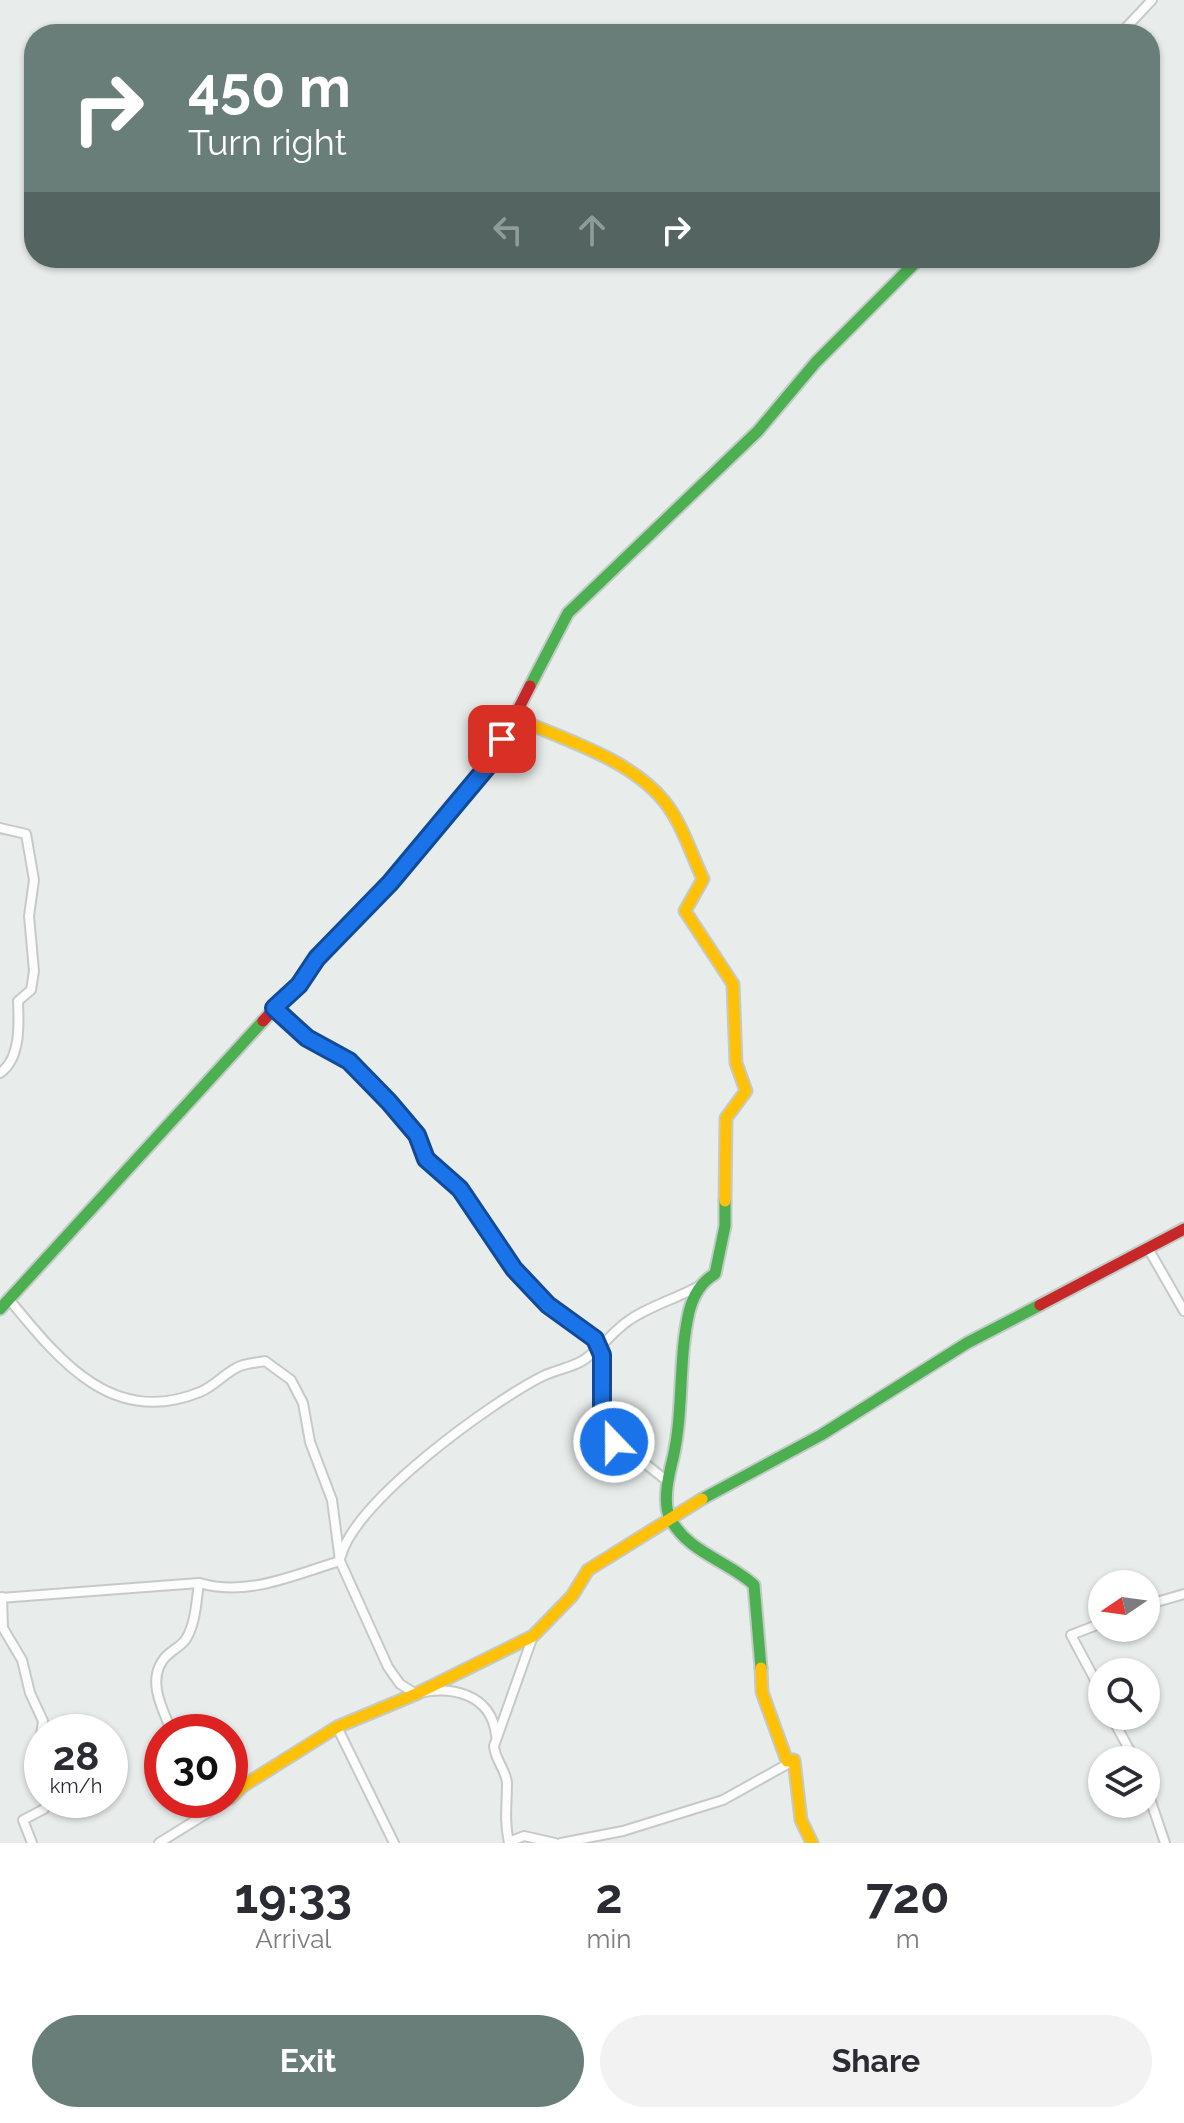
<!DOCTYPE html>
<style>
:root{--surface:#fff;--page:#f2f2f3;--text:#2b2b33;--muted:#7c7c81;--accent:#697e78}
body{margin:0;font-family:Raleway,sans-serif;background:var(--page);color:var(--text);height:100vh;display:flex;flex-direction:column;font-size:30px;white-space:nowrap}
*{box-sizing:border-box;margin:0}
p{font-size:26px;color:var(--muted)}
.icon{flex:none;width:44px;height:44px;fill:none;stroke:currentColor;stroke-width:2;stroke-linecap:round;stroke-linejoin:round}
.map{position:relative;height:1843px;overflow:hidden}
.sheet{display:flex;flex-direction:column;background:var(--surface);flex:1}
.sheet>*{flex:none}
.top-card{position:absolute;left:24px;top:24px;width:1136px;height:244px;border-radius:32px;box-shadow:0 2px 6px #0004;background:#697e78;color:#fff;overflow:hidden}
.needle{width:52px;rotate:257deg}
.controls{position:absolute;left:1088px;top:1570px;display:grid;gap:16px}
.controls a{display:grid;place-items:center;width:72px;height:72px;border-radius:50%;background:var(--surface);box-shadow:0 2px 6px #0004;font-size:40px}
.speed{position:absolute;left:24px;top:1714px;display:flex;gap:16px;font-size:40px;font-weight:700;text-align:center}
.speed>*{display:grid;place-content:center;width:104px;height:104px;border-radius:50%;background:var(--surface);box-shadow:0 2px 6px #0004;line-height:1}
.speed small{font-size:20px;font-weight:400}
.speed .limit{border:12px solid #d22;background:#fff;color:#111}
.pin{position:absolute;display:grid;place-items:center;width:68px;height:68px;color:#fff;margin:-34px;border-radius:16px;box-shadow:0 4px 12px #0006}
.me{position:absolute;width:88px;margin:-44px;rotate:338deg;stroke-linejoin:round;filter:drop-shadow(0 0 6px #0008)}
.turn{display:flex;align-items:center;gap:28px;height:168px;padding:0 32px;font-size:36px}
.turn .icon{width:104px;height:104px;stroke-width:2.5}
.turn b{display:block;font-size:56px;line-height:68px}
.lanes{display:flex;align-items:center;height:76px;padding:0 32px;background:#0003;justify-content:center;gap:40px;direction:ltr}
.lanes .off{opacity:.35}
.eta{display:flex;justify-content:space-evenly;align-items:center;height:136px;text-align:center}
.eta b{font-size:48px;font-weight:700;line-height:56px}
.button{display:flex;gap:16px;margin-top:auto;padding:16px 32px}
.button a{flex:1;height:92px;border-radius:48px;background:var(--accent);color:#fff;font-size:32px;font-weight:700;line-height:92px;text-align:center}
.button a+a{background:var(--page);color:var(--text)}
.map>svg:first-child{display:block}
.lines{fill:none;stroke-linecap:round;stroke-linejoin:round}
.street-casing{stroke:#c5cac8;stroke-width:12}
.fast-casing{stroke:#c3cbc8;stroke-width:15}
.slow-casing{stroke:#c3cbc8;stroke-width:15}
.jam-casing{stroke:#c3cbc8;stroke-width:15}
.street{stroke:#fcfcfc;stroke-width:8}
.fast{stroke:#4caf50;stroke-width:11}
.slow{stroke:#ffc107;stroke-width:11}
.jam{stroke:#c62828;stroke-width:11}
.route-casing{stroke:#114b97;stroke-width:20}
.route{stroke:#1a73e8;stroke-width:14}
</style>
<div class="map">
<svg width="1184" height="1843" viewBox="0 0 1184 1843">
<rect width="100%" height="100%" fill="#e8edeb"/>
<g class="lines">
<g class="street-casing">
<g id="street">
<polyline points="1120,34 1152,0"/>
<path d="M0,828L26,834L34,880L29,916L34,971L31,990L18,1001C19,1023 21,1059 0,1073"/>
<polyline points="274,1008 307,1038 349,1061 389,1102 417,1135 426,1159 460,1189 514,1269 548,1305 595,1339 602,1355 602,1429 667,1481"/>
<polyline points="1149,1250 1184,1311"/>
<path d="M8,1298C59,1360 112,1428 200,1392C213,1387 223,1375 236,1368C244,1363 256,1363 265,1361L291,1380L303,1403L310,1442L332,1500L340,1561L388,1667L400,1684L416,1694C450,1685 491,1693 496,1735"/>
<path d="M341,1556C355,1501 491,1402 543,1376C555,1370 570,1368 582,1361C600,1350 612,1332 628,1321C649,1306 676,1299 699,1286"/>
<polyline points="2,1597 3,1628 22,1660 30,1693 43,1721 37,1763 42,1775"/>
<path d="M0,1598L199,1583C248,1597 293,1575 340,1561"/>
<polyline points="1146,1605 1184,1594"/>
<polyline points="1102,1623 1071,1635 1102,1693"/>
<polyline points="1111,1716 1135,1760"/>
<polyline points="337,1727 394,1843"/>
<path d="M172,1732C163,1710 147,1682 163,1660C169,1651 180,1648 186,1639C196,1622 196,1603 199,1583"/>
<polyline points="1146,1787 1165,1843"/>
<polyline points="509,1842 524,1836 555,1843"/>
<polyline points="32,1843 23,1820 44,1809 49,1800"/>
<polyline points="159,1843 228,1800"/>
<path d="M509,1843C504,1819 507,1806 507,1783C506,1770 495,1760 494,1746L533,1636"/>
<polyline points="561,1843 623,1831 723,1800 793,1761"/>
</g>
</g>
<g class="fast-casing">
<g id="fast">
<polyline points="530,686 568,613 758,431 816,362 920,258"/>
<path d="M725,1201V1226L715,1274C701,1282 693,1296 689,1312C678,1360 684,1410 673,1458C669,1474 662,1502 670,1518C687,1552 728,1561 754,1585L761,1668"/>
<polyline points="0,1309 263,1021"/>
<polyline points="702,1499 821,1435 967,1343 1040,1305"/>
</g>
</g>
<g class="slow-casing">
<g id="slow">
<path d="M513,717C562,739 629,758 664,801C682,823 691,854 703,879L685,911L733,984L736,1063L746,1091L726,1118L725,1201"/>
<polyline points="761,1668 762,1692 787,1761 794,1760 801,1820 812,1843"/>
<polyline points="230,1798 243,1786 337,1727 416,1694 533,1636 572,1596 588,1570 702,1499"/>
</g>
</g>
<g class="jam-casing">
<g id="jam">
<polyline points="263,1021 390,883 492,761 530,686"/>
<polyline points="1040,1305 1184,1229"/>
</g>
</g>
<use href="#street" class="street"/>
<use href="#fast" class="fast"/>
<use href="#slow" class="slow"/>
<use href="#jam" class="jam"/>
</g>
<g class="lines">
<g class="route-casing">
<polyline id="route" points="502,739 492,761 390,883 317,958 299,985 274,1008 307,1038 349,1061 389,1102 417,1135 426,1159 460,1189 514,1269 548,1305 595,1339 602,1355 602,1429 614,1442"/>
</g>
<use href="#route" class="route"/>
</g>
</svg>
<div class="controls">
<a><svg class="needle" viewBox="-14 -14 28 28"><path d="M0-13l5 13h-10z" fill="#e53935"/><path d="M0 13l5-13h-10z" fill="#7c7c81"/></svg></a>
<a><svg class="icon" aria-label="search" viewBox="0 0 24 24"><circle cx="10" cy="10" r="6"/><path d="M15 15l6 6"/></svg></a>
<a><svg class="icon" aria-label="layers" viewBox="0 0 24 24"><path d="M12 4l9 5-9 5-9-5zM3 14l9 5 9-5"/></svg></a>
</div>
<div class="speed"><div>28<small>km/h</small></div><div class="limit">30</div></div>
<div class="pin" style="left:502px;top:739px;background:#d93025"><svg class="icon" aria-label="arrive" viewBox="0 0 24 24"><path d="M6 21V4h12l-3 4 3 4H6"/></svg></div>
<svg class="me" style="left:614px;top:1442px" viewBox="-20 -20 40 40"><circle r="17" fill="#1a73e8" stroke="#fff" stroke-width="3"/><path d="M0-11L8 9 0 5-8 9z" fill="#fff"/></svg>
<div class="top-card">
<div class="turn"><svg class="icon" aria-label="right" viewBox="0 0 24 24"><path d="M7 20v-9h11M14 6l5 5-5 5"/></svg><div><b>450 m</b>Turn right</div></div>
<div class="lanes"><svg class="icon off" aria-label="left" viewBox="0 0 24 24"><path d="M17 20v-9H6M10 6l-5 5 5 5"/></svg><svg class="icon off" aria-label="ahead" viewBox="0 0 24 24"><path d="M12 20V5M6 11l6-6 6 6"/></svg><svg class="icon" aria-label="right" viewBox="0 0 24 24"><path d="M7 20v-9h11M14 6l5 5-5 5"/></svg></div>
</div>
</div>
<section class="sheet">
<div class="eta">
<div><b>19:33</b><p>Arrival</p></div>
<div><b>2</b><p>min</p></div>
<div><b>720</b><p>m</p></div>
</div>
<div class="button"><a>Exit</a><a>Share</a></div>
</section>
